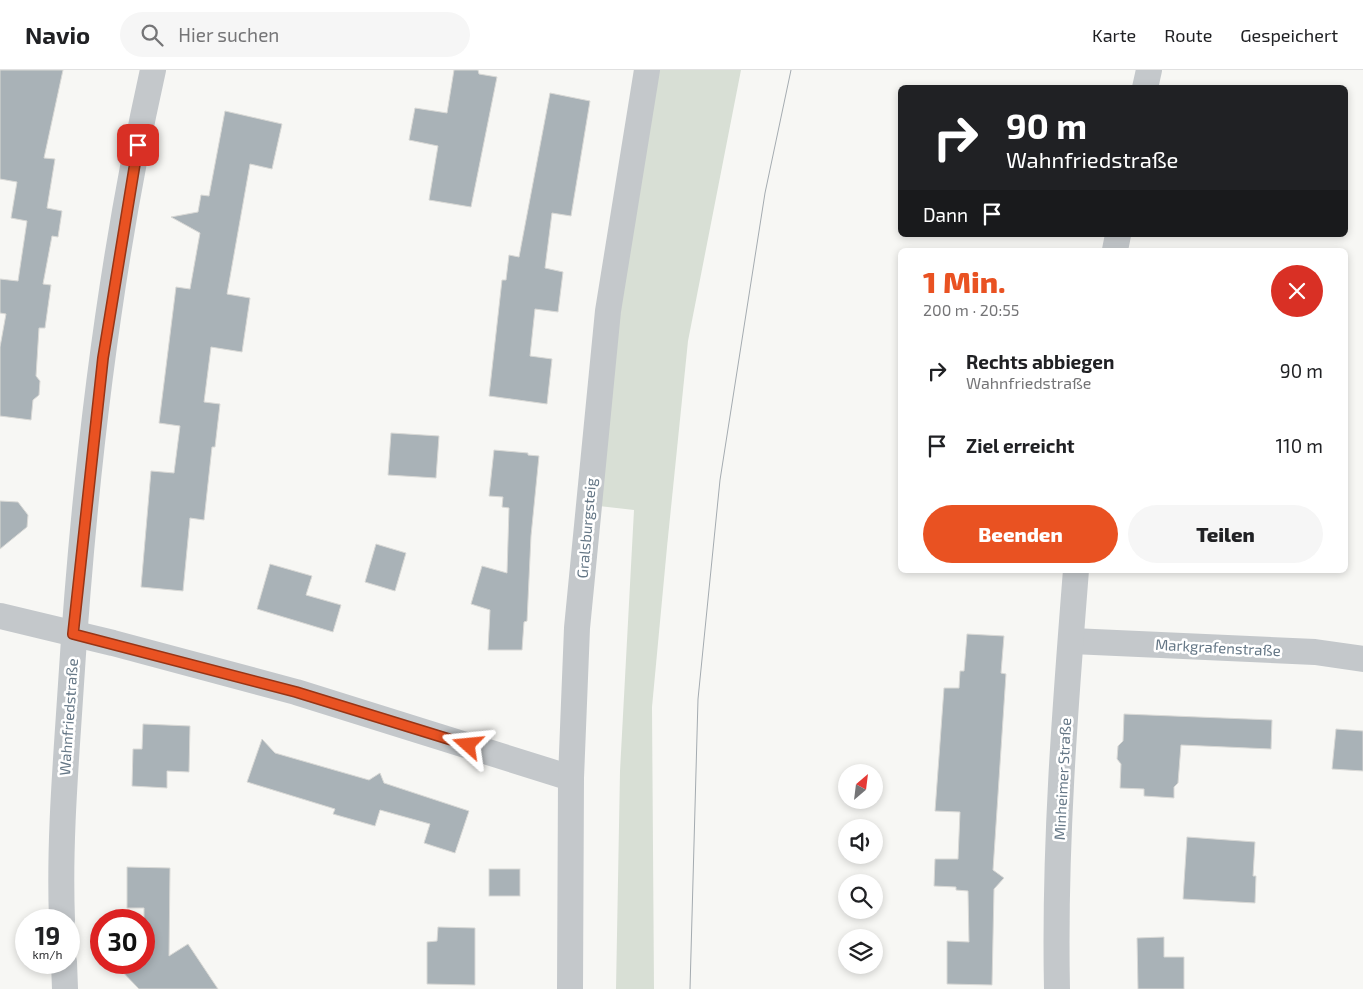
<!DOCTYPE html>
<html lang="de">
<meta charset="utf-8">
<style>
:root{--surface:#fff;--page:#f6f6f6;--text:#202124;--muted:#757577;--line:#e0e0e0;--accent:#e95222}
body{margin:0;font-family:"Exo 2",sans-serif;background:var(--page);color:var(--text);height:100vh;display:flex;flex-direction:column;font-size:19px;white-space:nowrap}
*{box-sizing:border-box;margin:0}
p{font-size:16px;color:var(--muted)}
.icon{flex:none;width:28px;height:28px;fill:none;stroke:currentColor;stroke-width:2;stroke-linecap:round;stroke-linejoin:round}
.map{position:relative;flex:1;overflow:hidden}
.details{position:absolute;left:898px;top:178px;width:450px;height:325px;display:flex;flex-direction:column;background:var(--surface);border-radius:8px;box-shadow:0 2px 8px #0003}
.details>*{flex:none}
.guide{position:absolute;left:898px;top:15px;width:450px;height:152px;border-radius:8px;box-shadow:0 2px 8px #0003;background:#202124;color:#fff;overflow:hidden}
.needle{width:32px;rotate:28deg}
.buttons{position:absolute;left:838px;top:694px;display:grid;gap:10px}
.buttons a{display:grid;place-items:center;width:45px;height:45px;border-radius:50%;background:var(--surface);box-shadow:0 2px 8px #0003;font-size:25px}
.speed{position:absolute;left:15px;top:839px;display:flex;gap:10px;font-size:25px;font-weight:700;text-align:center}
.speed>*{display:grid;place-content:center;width:65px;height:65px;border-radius:50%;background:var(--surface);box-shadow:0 2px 8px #0003;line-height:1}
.speed small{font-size:12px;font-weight:400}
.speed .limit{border:8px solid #d22;background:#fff;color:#111}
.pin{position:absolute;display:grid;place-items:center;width:42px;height:42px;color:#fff;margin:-21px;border-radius:10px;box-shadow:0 2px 8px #0006}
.me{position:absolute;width:55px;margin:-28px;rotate:288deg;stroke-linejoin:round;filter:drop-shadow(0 0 4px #0008)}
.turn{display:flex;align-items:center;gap:18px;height:105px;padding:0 25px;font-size:22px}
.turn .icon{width:65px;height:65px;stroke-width:2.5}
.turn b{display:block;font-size:35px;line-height:42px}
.then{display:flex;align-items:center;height:48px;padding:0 25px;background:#0003;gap:10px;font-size:19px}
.round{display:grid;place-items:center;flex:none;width:52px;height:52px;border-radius:26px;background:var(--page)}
.overview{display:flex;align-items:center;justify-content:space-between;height:85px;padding:0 25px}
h1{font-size:30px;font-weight:800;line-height:38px;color:var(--accent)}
.action{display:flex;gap:10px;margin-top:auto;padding:10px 25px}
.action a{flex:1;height:58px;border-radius:30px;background:var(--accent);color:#fff;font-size:20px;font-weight:800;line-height:58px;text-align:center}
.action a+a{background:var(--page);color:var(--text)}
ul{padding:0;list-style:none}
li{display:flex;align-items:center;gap:15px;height:75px;padding:0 25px}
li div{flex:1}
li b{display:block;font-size:19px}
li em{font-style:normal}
header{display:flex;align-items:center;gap:30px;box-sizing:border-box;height:70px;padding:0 25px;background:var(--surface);border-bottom:1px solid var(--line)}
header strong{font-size:24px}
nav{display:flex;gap:28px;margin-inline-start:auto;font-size:18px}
.search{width:350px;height:45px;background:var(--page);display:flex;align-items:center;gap:12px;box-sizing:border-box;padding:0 18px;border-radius:28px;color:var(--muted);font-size:19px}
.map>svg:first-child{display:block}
.green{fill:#d8dfd5}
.building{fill:#a9b2b7;stroke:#d9d9d6}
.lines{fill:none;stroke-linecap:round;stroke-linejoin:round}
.minor{stroke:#c4c8cb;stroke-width:26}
.tram{stroke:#a4abb0;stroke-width:1}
.route-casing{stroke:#973516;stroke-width:12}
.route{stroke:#e95222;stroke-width:9}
.labels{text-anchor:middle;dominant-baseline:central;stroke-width:5;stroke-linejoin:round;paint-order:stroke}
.street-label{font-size:15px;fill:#657786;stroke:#fff}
</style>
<header>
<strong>Navio</strong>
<div class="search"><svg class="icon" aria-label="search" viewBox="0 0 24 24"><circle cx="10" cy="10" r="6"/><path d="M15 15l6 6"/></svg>Hier suchen</div>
<nav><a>Karte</a><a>Route</a><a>Gespeichert</a></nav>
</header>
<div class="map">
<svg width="1363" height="919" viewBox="0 0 1363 919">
<rect width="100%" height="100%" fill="#f7f7f4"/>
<polygon class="green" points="657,0 741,0 688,271 667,477 652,637 654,919 616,919 620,701 634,440 599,436 620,244"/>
<g class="building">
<polygon points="0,0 63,0 44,88 55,89 47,138 62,141 58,167 52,166 43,214 51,215 45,258 39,258 36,306 40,311 39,325 33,330 31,350 0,346 0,277 6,244 0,243 0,209 18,211 27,151 11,148 17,112 0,109"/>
<polygon points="454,0 478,0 479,4 497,7 471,137 429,130 438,76 409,70 415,38 447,43"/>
<polygon points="550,23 590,31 571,146 552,143 545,198 563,202 558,242 535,239 530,286 552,289 547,334 489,326 502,210 506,210 509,185 519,187"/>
<polygon points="225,41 282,54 272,99 250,94 227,224 250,228 242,282 211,277 204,332 220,334 215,377 212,377 204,450 190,448 183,521 141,517 151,401 174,403 180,356 159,353 176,217 190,219 200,163 171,147 198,142 201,125 209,126"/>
<polygon points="391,363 439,366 436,408 388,405"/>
<polygon points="494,380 528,383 528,385 539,386 531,466 527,551 524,552 522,580 488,580 490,540 471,534 482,496 507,503 509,438 502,437 503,427 489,426"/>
<polygon points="0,431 18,432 28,445 27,457 0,479"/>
<polygon points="376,474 406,483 395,521 365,512"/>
<polygon points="270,494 312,506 306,525 341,535 333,562 257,539"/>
<polygon points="967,564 1004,566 1001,603 1006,604 993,800 1004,808 994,819 992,915 947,914 947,871 969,872 968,821 956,820 956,817 934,816 935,789 958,789 960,742 935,741 944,618 959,618 960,601 964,601"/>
<polygon points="1124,644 1272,650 1271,679 1181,675 1178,713 1174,717 1174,728 1144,726 1144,719 1120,718 1121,694 1117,689 1118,676 1123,671"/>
<polygon points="143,654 190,656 189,702 167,701 167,718 132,716 133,679 142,679"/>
<polygon points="1336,659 1363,661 1363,701 1332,699"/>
<polygon points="262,669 275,683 369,710 380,703 384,713 469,741 455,783 424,773 430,754 380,740 375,756 333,744 335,739 247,712"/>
<polygon points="1187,767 1255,772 1253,806 1256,806 1255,833 1183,829"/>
<polygon points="127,797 170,798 169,886 188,874 218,919 139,919 113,892 144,892 144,838 127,838"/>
<rect x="489" y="799" width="31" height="27"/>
<polygon points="438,857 475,858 475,915 427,914 427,872 437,871"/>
<polygon points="1164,867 1164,887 1184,887 1184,919 1138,919 1137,868"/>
</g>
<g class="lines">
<g class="minor">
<polyline points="1145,18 1149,0"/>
<polyline points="1115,180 1118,165"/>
<polyline points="0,546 113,573 296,622 571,708"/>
<polyline points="1072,571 1315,582 1363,589"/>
<path d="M62,850C59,771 66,692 71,614C84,408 108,201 153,0"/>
<polyline points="64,892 65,919"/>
<polyline points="570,919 571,708 577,558 608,241 647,0"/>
<path d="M1057,919C1054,779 1065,639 1076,500"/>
</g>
<polyline class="tram" points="690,919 698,629 720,410 765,123 791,0"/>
</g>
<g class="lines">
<g class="route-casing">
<polyline id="route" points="138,75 103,288 73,564 296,622 468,675"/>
</g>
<use href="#route" class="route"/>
</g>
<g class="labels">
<g class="street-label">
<text transform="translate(586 458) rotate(-85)">Gralsburgsteig</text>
<text transform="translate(1218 577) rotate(3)">Markgrafenstraße</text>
<text transform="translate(68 647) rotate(-86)">Wahnfriedstraße</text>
<text transform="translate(1062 709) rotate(-87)">Minheimer Straße</text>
</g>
</g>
</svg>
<div class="buttons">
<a><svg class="needle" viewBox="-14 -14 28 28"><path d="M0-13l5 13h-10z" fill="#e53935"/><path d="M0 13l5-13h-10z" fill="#757577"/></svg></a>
<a><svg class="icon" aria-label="sound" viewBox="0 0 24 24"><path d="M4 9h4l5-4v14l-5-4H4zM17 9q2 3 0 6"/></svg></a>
<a><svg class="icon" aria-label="search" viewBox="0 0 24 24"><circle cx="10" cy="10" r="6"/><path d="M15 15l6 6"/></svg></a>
<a><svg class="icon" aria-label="layers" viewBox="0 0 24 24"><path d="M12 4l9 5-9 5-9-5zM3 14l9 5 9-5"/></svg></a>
</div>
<div class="speed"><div>19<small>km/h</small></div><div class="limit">30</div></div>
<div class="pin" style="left:138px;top:75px;background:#d93025"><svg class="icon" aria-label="arrive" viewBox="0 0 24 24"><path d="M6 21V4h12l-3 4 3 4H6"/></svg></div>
<svg class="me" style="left:468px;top:675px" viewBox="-20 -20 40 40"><path d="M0-17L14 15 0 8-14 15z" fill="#e95222" stroke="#fff" stroke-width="4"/></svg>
<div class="guide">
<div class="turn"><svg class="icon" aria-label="right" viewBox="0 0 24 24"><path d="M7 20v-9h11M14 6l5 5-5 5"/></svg><div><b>90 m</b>Wahnfriedstraße</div></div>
<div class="then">Dann<svg class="icon" aria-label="arrive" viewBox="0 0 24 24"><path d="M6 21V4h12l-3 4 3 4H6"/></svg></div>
</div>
<section class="details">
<div class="overview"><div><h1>1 Min.</h1><p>200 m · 20:55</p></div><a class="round" style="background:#d93025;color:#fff"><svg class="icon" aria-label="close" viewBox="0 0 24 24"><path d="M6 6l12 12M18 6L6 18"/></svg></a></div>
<ul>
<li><svg class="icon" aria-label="right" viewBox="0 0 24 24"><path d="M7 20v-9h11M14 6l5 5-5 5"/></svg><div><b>Rechts abbiegen</b><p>Wahnfriedstraße</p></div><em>90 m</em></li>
<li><svg class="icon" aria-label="arrive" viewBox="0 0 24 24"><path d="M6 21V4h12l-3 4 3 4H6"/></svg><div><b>Ziel erreicht</b></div><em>110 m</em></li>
</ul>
<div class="action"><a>Beenden</a><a>Teilen</a></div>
</section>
</div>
